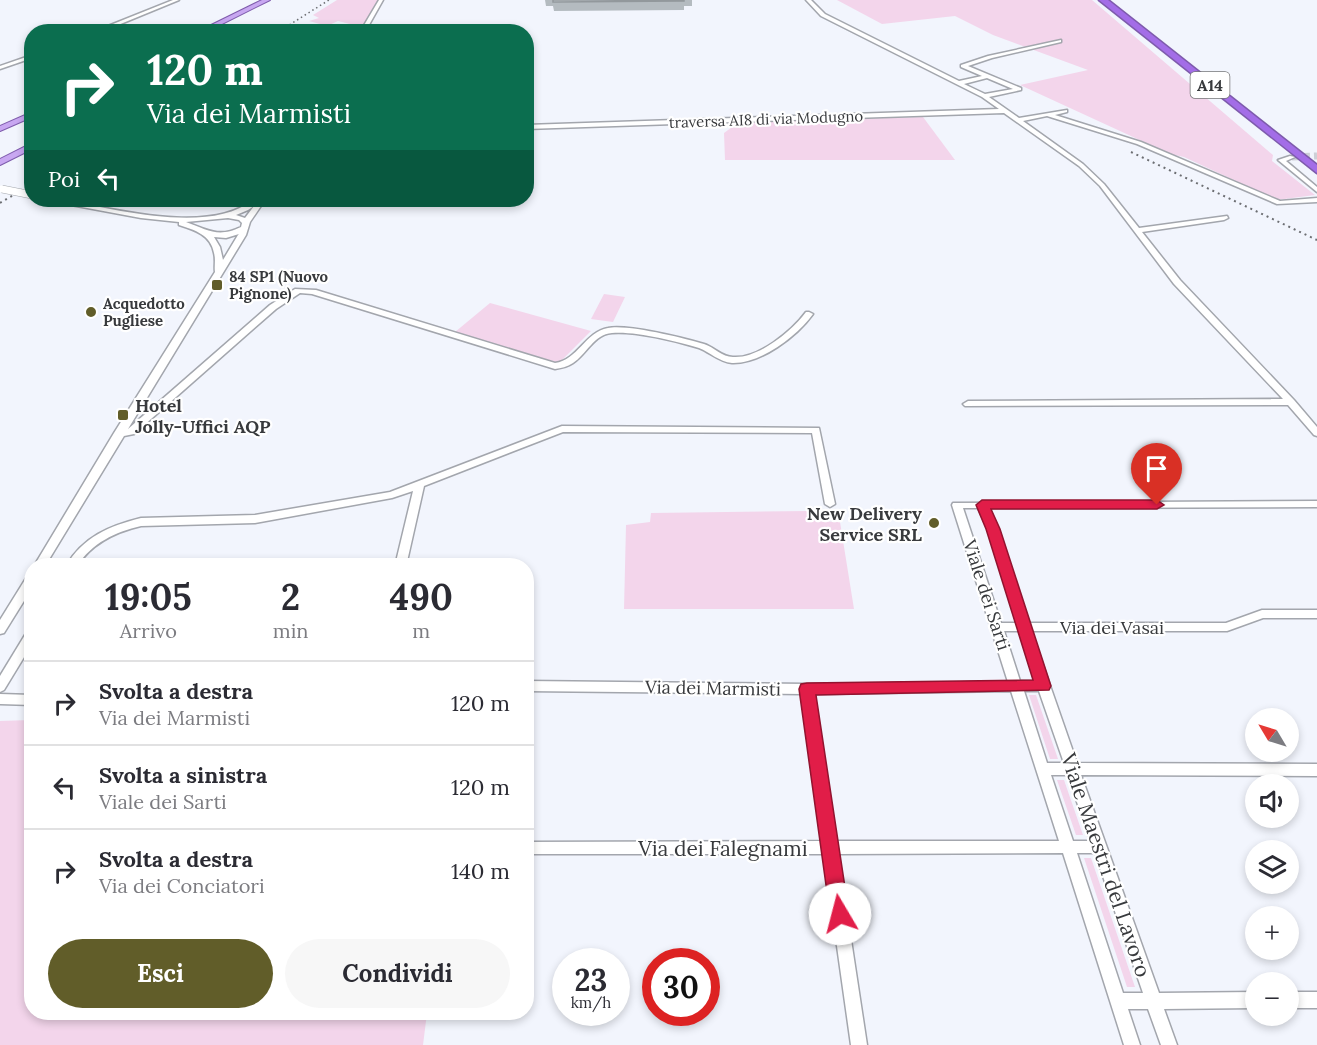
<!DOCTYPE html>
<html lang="it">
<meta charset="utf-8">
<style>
:root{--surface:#fff;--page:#f7f7f7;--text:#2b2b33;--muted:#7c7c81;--line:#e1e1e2;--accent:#615d29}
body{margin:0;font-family:Lora,serif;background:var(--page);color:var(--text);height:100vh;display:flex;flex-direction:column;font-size:22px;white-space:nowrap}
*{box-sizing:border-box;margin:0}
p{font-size:20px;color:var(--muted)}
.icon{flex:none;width:33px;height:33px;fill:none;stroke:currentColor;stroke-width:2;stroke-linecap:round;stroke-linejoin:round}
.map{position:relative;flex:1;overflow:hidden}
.panel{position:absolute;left:24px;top:558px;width:510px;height:462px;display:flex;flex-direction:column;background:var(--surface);border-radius:24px;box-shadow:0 3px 9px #0003}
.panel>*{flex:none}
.guide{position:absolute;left:24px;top:24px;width:510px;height:183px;border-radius:24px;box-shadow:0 3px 9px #0003;background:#0b6e4f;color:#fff;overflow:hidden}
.needle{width:39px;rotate:308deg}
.fabs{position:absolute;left:1245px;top:708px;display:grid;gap:12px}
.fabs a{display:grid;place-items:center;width:54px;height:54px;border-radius:50%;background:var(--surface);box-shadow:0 3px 9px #0003;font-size:30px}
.speed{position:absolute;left:552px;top:948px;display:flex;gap:12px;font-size:30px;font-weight:700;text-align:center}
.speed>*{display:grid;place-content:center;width:78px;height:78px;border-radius:50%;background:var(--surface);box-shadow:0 3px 9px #0003;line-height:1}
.speed small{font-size:15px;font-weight:400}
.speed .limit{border:9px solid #d22;background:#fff;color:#111}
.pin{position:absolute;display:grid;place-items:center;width:51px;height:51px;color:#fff;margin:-62px -26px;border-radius:50% 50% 50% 0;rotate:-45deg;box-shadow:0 0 6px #0007}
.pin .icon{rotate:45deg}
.me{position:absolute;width:66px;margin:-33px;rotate:352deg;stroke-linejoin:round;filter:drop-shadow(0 0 4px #0008)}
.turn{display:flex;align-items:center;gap:21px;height:126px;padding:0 24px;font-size:27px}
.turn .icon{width:78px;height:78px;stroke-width:2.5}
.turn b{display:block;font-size:42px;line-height:51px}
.then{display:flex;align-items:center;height:57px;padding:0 24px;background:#0003;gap:12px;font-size:22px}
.eta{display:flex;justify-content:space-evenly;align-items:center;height:102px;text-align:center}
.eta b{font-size:36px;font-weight:700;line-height:42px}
.primary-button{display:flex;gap:12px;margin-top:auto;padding:12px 24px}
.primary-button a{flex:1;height:69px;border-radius:36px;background:var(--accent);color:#fff;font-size:24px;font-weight:700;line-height:69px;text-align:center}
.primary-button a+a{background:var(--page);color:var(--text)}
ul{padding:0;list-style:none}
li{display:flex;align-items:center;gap:18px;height:84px;padding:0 24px;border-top:2px solid var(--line)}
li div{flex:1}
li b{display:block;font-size:22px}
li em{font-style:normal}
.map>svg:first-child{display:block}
.green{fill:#f3d5eb}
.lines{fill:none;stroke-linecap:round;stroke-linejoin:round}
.minor-tunnel{stroke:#cdd0d7;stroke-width:7;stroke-dasharray:7 4;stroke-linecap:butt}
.minor-casing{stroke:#a3a6ad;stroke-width:3}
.major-casing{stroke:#7e5bac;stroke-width:2}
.highway-casing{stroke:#7e5bac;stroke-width:3}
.minor{fill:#fff;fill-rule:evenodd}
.major{fill:#c8a7f1;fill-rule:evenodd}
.highway{fill:#a36de7;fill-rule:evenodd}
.rail-far1{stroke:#6c6e72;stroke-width:1.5;stroke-dasharray:1.5 3;stroke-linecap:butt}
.rail{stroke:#6c6e72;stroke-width:2;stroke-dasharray:2 4;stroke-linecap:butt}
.minor-bridge-casing{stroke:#a3a6ad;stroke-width:8;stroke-linecap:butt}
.minor-bridge{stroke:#fff;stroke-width:7}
.wall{fill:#b4bbc0}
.building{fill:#d1d9df;stroke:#92989c;stroke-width:1.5}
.route{fill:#e11d48;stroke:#92132f;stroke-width:1.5}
.poi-dot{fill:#615d29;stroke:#fff;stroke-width:2}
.labels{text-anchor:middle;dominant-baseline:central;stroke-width:4.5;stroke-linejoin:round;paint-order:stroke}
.far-street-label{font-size:15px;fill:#383a3d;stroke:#fff}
.far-poi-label{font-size:15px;font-weight:bold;fill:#383a3d;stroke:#fff;text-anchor:start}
.shield{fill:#fff;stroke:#747577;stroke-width:1.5}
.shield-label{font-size:16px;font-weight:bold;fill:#383a3d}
.poi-label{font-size:18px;font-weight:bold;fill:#383a3d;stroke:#fff;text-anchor:start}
.street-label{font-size:18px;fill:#383a3d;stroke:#fff}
.near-street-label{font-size:21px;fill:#383a3d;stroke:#fff}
</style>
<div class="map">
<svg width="1317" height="1045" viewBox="0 0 1317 1045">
<rect width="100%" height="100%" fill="#f2f5fd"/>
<g class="green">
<polygon points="337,0 379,0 362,27 338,21 327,26 309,21 319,18 313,15"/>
<polygon points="837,0 1092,0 1273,155 1272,161 1315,195 1277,200 1184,157 1170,154 1020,85 1088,70 993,35 955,16 882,24"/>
<polygon points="923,117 955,160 725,160 724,133 739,122"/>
<polygon points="604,294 625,297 613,322 591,319"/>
<polygon points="490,303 591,331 559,363 455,332"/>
<polygon points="809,511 815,521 840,522 854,609 624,609 626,525 650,522 651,513"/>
<polygon points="1029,695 1036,695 1058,759 1050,759"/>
<polygon points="31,720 32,1012 427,1013 423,1045 0,1045 0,721"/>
<polygon points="1057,780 1064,780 1083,835 1076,835"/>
<polygon points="1084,858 1091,858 1135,987 1127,987"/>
</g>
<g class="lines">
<polyline class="minor-tunnel" points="1292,157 1317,156"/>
<g class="minor-casing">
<g id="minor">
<polygon points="173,0 179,0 101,32 93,32"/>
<polygon points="379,0 383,0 365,32 360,32"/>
<path d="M806,0H811L825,14L959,81L982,76L961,67V65L988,56L1061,40V42L992,58L968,66L1021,88V90L989,97L1019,118L1067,110V112L1055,115L1141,142L1280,201L1317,198V202L1277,204L1137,144L1047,116L1023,121L1083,164L1104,184L1139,228L1227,216L1228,218L1224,220L1142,232L1180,280L1294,400L1317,427V436L1314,435L1288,405L965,406L963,404L968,401L1283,399L1174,284L1100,186L1079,166L1004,113L526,129V125L999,109L982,97L821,16ZM987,78L1013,89L985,94L964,84Z"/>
<polygon points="32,55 32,58 0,69 0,66"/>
<polygon points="1290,156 1295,157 1286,161 1317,187 1317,192 1278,160"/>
<path d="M52,200H63C115,209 209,235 253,200H265L250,222L246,235L128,429L270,305L295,289L316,290L555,363C578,360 585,332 608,328C627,324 684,338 704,344C714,347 722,357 733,357C758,359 792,331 806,312H809L813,314C797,336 761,364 732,363C719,362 710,352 699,348C676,341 635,331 612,333C594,334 586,355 573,363C567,367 561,368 555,369L312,294L300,293L276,309L134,434L124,436L45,566H34L114,433L215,272C214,266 216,260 214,253C211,235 195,230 179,225V222L141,218L55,202ZM254,206L245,218L236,215L248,210ZM228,218L239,220L242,223L241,227C218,238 208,230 186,222ZM239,234L238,235L223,260L220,247L214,237L226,238Z"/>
<path d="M562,426L819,428L835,504L830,507L825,504L812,433L563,432L424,486L406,566H395L413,491L392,498L255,523L141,526C115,532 92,543 77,566H66C83,537 109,526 141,518L255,515L390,492Z"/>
<path d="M1317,501V507L989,508L998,529L1029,623H1226L1262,610H1317V618H1263L1227,631H1031L1077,763L1317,764V776L1081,775L1159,993L1256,992V1008L1164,1009L1177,1045H1161L1148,1009H1128L1140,1045H1124L1063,853L838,854L867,1045H851L824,854H526V842L822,841L802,694L526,691V681L807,684L1008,682L952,505L953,503ZM963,508H978L988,529L1017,623H1001ZM1004,631H1020L1035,681H1020ZM1011,691L1059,841H836L814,694ZM1024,691H1039L1064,763H1047ZM1051,775H1068L1090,841H1073ZM1077,853H1095L1143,993H1123Z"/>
<polygon points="32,574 32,588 4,633 0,634 0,620 28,575"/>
<polygon points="32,629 32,644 4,690 0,692 0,676 28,630"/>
<polygon points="0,694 32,695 32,705 0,704"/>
<rect x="1288" y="992" width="29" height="16"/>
</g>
</g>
<g class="major-casing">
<g id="major">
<polygon points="262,0 270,0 206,32 197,32"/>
<polygon points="32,112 32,117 0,131 0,126"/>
<polygon points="32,143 32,149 0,165 0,159"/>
</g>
</g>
<g class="highway-casing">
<polygon id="highway" points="1099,0 1108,0 1317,165 1317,173"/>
</g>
<use href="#minor" class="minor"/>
<use href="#major" class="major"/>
<use href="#highway" class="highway"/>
<polyline class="rail-far1" points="278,32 329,0"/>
<g class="rail">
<polyline points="1131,152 1317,240"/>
<polyline points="0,203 32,184"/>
</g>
<g class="minor-bridge-casing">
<polyline id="minor-bridge" points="2,189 32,195"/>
</g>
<use href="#minor-bridge" class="minor-bridge"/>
</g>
<polygon class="wall" points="545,0 692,0 692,6 684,6 684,10 554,11 553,6 546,6"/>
<polygon class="building" points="553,0 684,0 684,1 553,2"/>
<polygon class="route" points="982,500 1157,500 1164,505 1157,509 991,509 1000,529 1051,686 1049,690 816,695 849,914 846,921 840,923 833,921 830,914 799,689 801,684 807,683 1033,680 986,529 976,505"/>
<g class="poi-dot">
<rect x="211" y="279" width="12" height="12" rx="3"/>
<circle cx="91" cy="312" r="6"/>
<rect x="117" y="409" width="12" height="12" rx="3"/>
<circle cx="934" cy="523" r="6"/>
</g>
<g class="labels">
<g class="far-street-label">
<text transform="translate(766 119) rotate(-2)">traversa AI8 di via Modugno</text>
</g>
<g class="far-poi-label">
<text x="229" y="276">84 SP1 (Nuovo<tspan x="229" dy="17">Pignone)</tspan></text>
<text x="103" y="303">Acquedotto<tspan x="103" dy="17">Pugliese</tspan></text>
</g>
<rect class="shield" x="1190.5" y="72" width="39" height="26" rx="4.5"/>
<g class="shield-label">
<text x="1210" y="85">A14</text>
</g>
<g class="poi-label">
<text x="135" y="405">Hotel<tspan x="135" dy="21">Jolly-Uffici AQP</tspan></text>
<text x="922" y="513" text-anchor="end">New Delivery<tspan x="922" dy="21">Service SRL</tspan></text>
</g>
<g class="street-label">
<text transform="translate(987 595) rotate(72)">Viale dei Sarti</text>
<text x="1112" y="627">Via dei Vasai</text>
<text transform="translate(713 688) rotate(1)">Via dei Marmisti</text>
</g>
<g class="near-street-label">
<text x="723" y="848">Via dei Falegnami</text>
<text transform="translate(1106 865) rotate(71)">Viale Maestri del Lavoro</text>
</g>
</g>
</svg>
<div class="fabs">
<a><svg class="needle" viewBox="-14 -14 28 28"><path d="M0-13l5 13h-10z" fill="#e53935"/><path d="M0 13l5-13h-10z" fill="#7c7c81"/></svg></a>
<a><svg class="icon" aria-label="sound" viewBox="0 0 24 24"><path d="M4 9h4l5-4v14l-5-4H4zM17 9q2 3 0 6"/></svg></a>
<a><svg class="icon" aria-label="layers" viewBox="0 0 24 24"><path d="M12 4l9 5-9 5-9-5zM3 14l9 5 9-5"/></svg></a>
<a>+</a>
<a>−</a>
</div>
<div class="speed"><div>23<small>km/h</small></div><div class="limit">30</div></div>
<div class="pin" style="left:1157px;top:505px;background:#d93025"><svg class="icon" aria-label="arrive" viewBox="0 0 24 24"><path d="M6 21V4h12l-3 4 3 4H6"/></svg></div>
<svg class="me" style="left:840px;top:914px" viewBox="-20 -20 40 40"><circle r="19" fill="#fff"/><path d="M0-13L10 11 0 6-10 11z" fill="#e11d48"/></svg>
<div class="guide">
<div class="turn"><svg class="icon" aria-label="right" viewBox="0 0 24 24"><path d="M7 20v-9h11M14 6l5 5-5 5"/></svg><div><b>120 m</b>Via dei Marmisti</div></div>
<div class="then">Poi<svg class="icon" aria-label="left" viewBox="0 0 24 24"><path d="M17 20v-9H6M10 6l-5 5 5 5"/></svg></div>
</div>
<section class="panel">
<div class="eta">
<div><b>19:05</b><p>Arrivo</p></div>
<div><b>2</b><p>min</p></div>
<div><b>490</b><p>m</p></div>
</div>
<ul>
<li><svg class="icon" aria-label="right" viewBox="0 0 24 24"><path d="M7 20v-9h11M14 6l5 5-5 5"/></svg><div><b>Svolta a destra</b><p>Via dei Marmisti</p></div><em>120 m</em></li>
<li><svg class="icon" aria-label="left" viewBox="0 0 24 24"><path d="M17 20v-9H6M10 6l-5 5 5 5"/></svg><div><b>Svolta a sinistra</b><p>Viale dei Sarti</p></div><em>120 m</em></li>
<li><svg class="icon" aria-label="right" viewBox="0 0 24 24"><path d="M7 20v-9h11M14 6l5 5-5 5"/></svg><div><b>Svolta a destra</b><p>Via dei Conciatori</p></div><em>140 m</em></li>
</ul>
<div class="primary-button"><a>Esci</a><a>Condividi</a></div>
</section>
</div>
